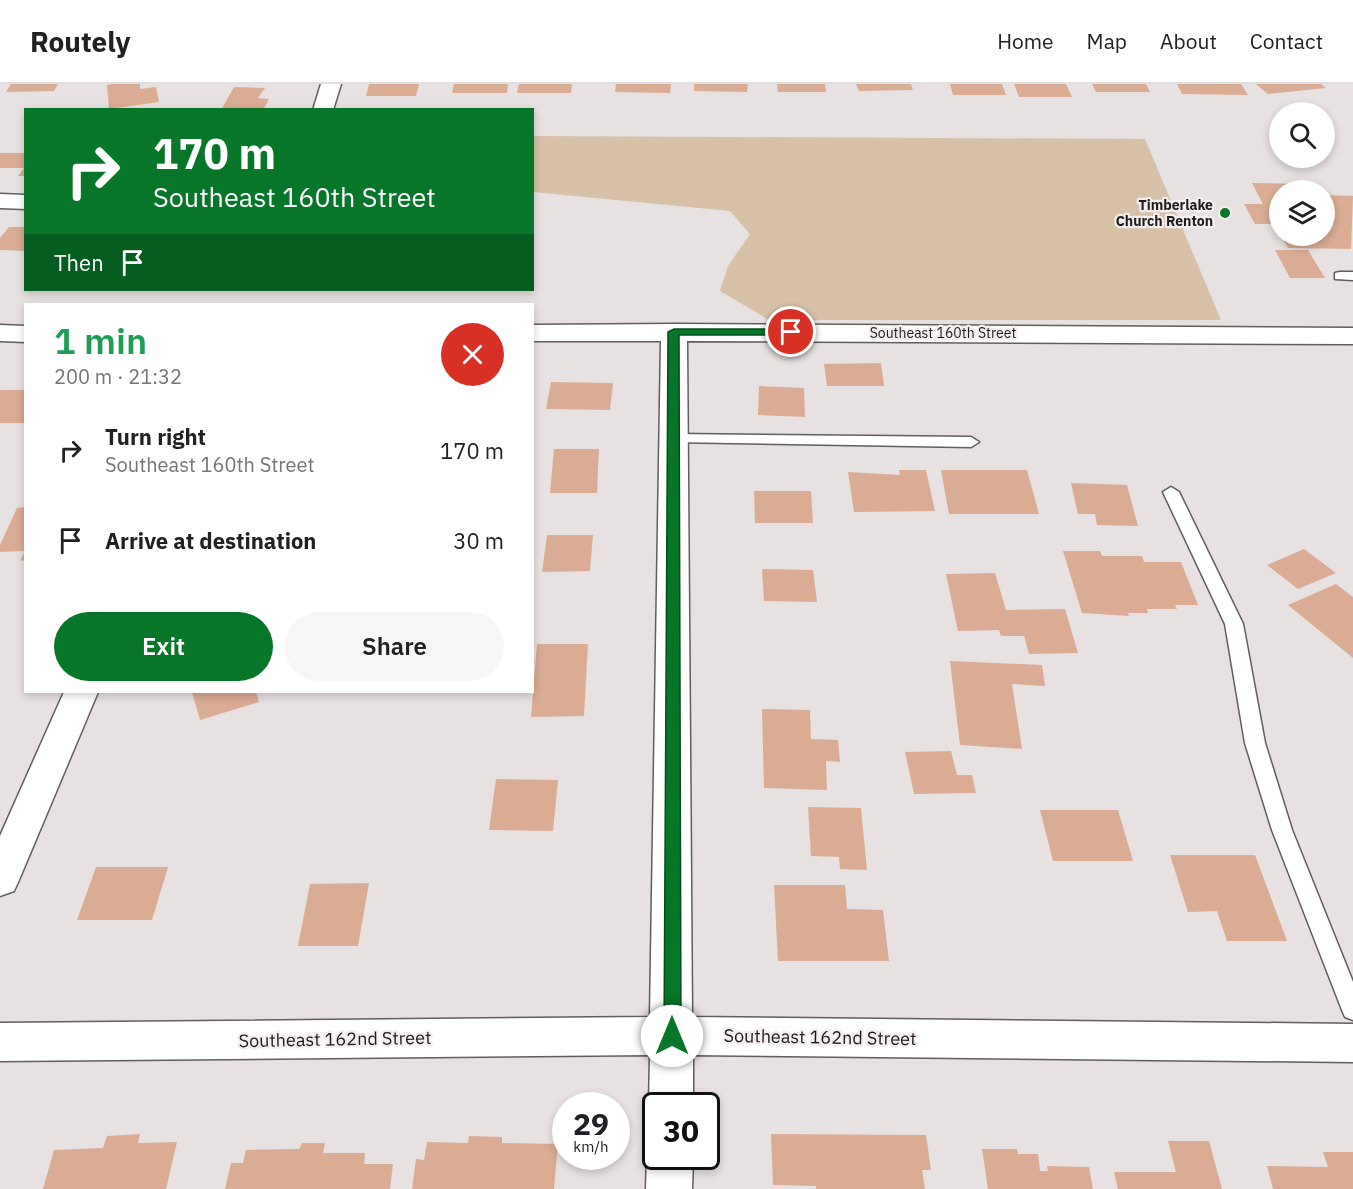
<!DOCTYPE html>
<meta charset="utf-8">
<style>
:root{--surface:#fff;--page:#f6f6f6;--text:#202124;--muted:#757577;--line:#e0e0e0;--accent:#077629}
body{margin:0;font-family:"IBM Plex Sans",sans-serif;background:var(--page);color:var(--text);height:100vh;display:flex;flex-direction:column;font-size:22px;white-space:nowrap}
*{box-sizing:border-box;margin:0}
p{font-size:20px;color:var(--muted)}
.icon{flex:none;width:33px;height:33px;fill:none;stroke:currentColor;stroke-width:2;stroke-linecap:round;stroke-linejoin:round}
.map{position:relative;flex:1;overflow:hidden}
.panel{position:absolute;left:24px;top:219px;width:510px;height:390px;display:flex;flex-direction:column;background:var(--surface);border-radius:0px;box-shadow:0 3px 9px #0003}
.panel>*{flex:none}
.banner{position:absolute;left:24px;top:24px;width:510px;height:183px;border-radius:0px;box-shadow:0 3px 9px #0003;background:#077629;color:#fff;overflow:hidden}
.fabs{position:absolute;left:1269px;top:18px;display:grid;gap:12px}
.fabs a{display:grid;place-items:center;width:66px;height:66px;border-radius:50%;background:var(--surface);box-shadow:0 3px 9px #0003;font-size:30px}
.speed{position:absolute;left:552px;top:1008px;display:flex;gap:12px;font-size:30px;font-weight:700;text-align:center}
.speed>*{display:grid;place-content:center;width:78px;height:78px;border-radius:50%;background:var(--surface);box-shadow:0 3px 9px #0003;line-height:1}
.speed small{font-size:15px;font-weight:400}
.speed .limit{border:3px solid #111;border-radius:9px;background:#fff;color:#111}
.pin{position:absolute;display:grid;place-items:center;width:51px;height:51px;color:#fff;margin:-26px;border:3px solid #fff;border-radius:50%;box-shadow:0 2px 6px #0007}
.me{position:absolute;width:66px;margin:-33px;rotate:0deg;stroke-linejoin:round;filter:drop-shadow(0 0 4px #0008)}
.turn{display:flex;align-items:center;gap:21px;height:126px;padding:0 30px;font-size:27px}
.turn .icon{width:78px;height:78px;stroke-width:2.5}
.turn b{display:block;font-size:42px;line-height:51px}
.then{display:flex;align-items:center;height:57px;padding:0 30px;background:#0003;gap:12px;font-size:22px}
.round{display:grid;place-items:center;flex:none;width:63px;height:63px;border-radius:32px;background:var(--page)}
.summary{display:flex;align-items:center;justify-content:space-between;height:102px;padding:0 30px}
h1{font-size:36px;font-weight:600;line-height:45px;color:#1e9e55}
.cta{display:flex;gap:12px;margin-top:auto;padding:12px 30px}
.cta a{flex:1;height:69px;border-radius:36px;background:var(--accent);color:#fff;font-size:24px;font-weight:600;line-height:69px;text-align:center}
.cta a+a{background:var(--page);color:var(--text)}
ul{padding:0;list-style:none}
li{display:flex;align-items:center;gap:18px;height:90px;padding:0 30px}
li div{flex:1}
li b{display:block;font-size:22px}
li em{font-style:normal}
header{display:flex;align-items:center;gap:36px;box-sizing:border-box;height:84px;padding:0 30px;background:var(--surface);border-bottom:2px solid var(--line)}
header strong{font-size:28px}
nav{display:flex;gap:33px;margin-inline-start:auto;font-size:21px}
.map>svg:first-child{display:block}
.green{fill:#d7c2a8}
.building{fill:#daac93}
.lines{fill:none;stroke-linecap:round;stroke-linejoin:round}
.lane-casing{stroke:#625e5d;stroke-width:3}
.street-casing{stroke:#625e5d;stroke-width:3}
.lane{fill:#fff;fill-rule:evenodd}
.street{fill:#fff;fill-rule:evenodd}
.route{fill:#077629;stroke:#054d1b;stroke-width:1.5}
.poi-dot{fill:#077629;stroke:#f4eeee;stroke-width:2}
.labels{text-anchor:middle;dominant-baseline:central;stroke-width:4.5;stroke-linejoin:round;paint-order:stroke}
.far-poi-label{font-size:14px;font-weight:bold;fill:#1e1c1c;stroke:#f4eeee;text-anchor:end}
.far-street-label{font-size:14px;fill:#1e1c1c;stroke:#f4eeee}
.near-street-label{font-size:18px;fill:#1e1c1c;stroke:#f4eeee}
</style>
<header>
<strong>Routely</strong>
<nav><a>Home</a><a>Map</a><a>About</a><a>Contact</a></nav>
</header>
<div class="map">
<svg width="1353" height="1105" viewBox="0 0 1353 1105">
<rect width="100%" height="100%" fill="#e7e1e1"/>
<polygon class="green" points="533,52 1145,55 1221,236 769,236 720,207 728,182 750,150 730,127 533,108"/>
<g class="building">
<polygon points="11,0 58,0 54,7 6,8"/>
<polygon points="113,0 140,0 140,5 156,3 159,18 109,25 107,1"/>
<polygon points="369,0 419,0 416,12 366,12"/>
<polygon points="454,0 508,0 507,9 452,9"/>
<polygon points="519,0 572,0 571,9 517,9"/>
<polygon points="616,0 671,0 670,9 615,8"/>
<polygon points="694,0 748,0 747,8 694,7"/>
<polygon points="777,0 825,0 826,8 778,8"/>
<polygon points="856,0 911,0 913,6 859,7"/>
<polygon points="950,0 1002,0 1006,11 953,11"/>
<polygon points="1014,0 1066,0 1072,13 1019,13"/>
<polygon points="1092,0 1146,0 1150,8 1096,8"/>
<polygon points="1177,0 1241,0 1248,11 1182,10"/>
<polygon points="1256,0 1321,0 1326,4 1268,10"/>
<polygon points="234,3 265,4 258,14 269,15 263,26 221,26"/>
<polygon points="0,69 26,69 26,92 18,92 24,84 0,84"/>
<polygon points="1252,99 1308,100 1312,106 1280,106 1280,148 1275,140 1255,140 1244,120 1263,120"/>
<polygon points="1324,111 1353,112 1351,165 1288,164 1281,152 1324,152"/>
<polygon points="9,143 26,143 26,167 0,166 0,154"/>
<polygon points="1275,166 1308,166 1325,194 1290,194"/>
<polygon points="881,279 884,302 827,302 824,280"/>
<polygon points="551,298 613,299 610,326 546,325"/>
<polygon points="759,302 804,304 805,333 758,331"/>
<rect x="0" y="306" width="26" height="33"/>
<polygon points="554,365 599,365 597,409 550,409"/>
<polygon points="899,386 926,386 935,427 854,428 848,388 900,391"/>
<polygon points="941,386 1027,386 1039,430 949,430"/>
<polygon points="1071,399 1127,401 1138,442 1097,441 1095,430 1078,430"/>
<polygon points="754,407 811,407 813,439 755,439"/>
<polygon points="26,423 26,476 20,477 25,467 0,468 0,461 17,424"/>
<polygon points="547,451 593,451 590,487 542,488"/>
<polygon points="1304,465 1336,489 1298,505 1267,481"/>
<polygon points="1063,467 1100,467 1102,472 1142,472 1144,478 1181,478 1198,521 1175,521 1177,525 1147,525 1148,529 1128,529 1129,532 1082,529"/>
<polygon points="762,485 813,486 817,518 764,517"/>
<polygon points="995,489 1006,526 1065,525 1078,569 1029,570 1024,552 1001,552 999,546 958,547 946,490"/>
<polygon points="1336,500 1353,513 1353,574 1288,521"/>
<polygon points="537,560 588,560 584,632 531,633"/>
<polygon points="950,577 1042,581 1045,602 1012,600 1022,665 960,661"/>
<polygon points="192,608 256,608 259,618 200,636"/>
<polygon points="762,625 810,626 811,655 838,656 840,678 826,677 827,706 764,704"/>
<polygon points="951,667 957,691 972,691 976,709 914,710 905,668"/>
<polygon points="496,695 558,696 553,747 489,746"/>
<polygon points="808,723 861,724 867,786 840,785 839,773 811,772"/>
<polygon points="1040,726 1118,726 1133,777 1053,777"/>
<polygon points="1170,771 1255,771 1287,857 1227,857 1217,827 1188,828"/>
<polygon points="96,783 168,783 152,836 77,836"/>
<polygon points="369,799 358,862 298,862 310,800"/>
<polygon points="774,801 845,801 847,825 883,826 889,877 778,877"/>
<polygon points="140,1050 138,1059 177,1058 166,1105 43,1105 54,1066 103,1064 107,1052"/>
<polygon points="771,1050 926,1051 931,1086 922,1086 925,1105 816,1105 816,1102 773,1101"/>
<polygon points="469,1052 502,1053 502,1059 558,1060 554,1105 412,1105 416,1075 424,1076 427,1058 468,1059"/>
<polygon points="1168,1057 1209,1057 1222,1105 1118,1105 1114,1088 1176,1088"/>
<polygon points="302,1059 325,1059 323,1069 365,1069 364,1080 393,1080 390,1105 225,1105 231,1079 243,1079 246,1066 299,1065"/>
<polygon points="982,1065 1017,1065 1018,1070 1038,1070 1040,1087 1048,1087 1047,1082 1089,1083 1093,1105 988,1105"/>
<polygon points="1323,1068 1353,1068 1353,1105 1273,1105 1267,1082 1328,1083"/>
</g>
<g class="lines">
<g class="lane-casing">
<g id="lane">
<polygon points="1340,188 1353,188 1353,196 1335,195 1335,189"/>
<polygon points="674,350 971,353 979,358 971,363 669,358 666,355 669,352"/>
<polygon points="1171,403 1179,408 1243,540 1265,659 1292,746 1353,898 1353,936 1345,933 1342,926 1272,746 1245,659 1225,540 1163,408"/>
</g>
</g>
<g class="street-casing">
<g id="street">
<polygon points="321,0 341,0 333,26 313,26"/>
<polygon points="0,110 26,111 26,125 0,124"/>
<polygon points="674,240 1353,244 1353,260 687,257 692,933 1353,940 1353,978 693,971 693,1022 656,1022 656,1036 649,1022 650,971 0,977 0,939 650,933 661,257 532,257 532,241"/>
<polygon points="0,241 26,242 26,258 0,257"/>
<polygon points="64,608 98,608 19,796 14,807 0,812 0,752"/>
<polygon points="656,1056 656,1072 693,1072 692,1105 646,1105 647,1072"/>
</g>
</g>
<use href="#lane" class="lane"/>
<use href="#street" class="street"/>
</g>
<polygon class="route" points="791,245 794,246 794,251 679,251 681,952 679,957 672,959 666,957 664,952 668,248 674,245"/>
<circle class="poi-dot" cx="1225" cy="129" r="6"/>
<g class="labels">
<g class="far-poi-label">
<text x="1213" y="121">Timberlake<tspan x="1213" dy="16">Church Renton</tspan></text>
</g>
<g class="far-street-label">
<text x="943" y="249">Southeast 160th Street</text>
</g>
<g class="near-street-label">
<text transform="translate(820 953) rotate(1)">Southeast 162nd Street</text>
<text transform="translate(335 955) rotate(-1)">Southeast 162nd Street</text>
</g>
</g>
</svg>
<div class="fabs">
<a><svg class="icon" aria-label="search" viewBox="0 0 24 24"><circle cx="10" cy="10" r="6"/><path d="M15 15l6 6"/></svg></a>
<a><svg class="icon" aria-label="layers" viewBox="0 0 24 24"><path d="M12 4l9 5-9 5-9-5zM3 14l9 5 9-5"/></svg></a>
</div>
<div class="speed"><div>29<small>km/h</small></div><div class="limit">30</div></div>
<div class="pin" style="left:791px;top:248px;background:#d93025"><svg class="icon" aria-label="arrive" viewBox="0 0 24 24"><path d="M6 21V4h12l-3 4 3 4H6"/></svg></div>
<svg class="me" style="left:672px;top:952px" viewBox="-20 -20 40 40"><circle r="19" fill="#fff"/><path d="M0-13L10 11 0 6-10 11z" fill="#077629"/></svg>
<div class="banner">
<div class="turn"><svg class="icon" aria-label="right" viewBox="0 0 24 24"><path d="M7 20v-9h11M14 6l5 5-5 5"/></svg><div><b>170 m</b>Southeast 160th Street</div></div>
<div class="then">Then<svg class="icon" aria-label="arrive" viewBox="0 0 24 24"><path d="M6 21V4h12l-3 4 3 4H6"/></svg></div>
</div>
<section class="panel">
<div class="summary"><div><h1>1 min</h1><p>200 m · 21:32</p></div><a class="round" style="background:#d93025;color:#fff"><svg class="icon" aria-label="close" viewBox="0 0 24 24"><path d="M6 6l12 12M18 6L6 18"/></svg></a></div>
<ul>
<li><svg class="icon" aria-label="right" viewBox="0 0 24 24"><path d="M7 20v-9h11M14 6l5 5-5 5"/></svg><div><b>Turn right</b><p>Southeast 160th Street</p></div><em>170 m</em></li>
<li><svg class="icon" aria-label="arrive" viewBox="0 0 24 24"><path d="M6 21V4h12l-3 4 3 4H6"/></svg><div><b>Arrive at destination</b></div><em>30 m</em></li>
</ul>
<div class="cta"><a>Exit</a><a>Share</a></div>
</section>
</div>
